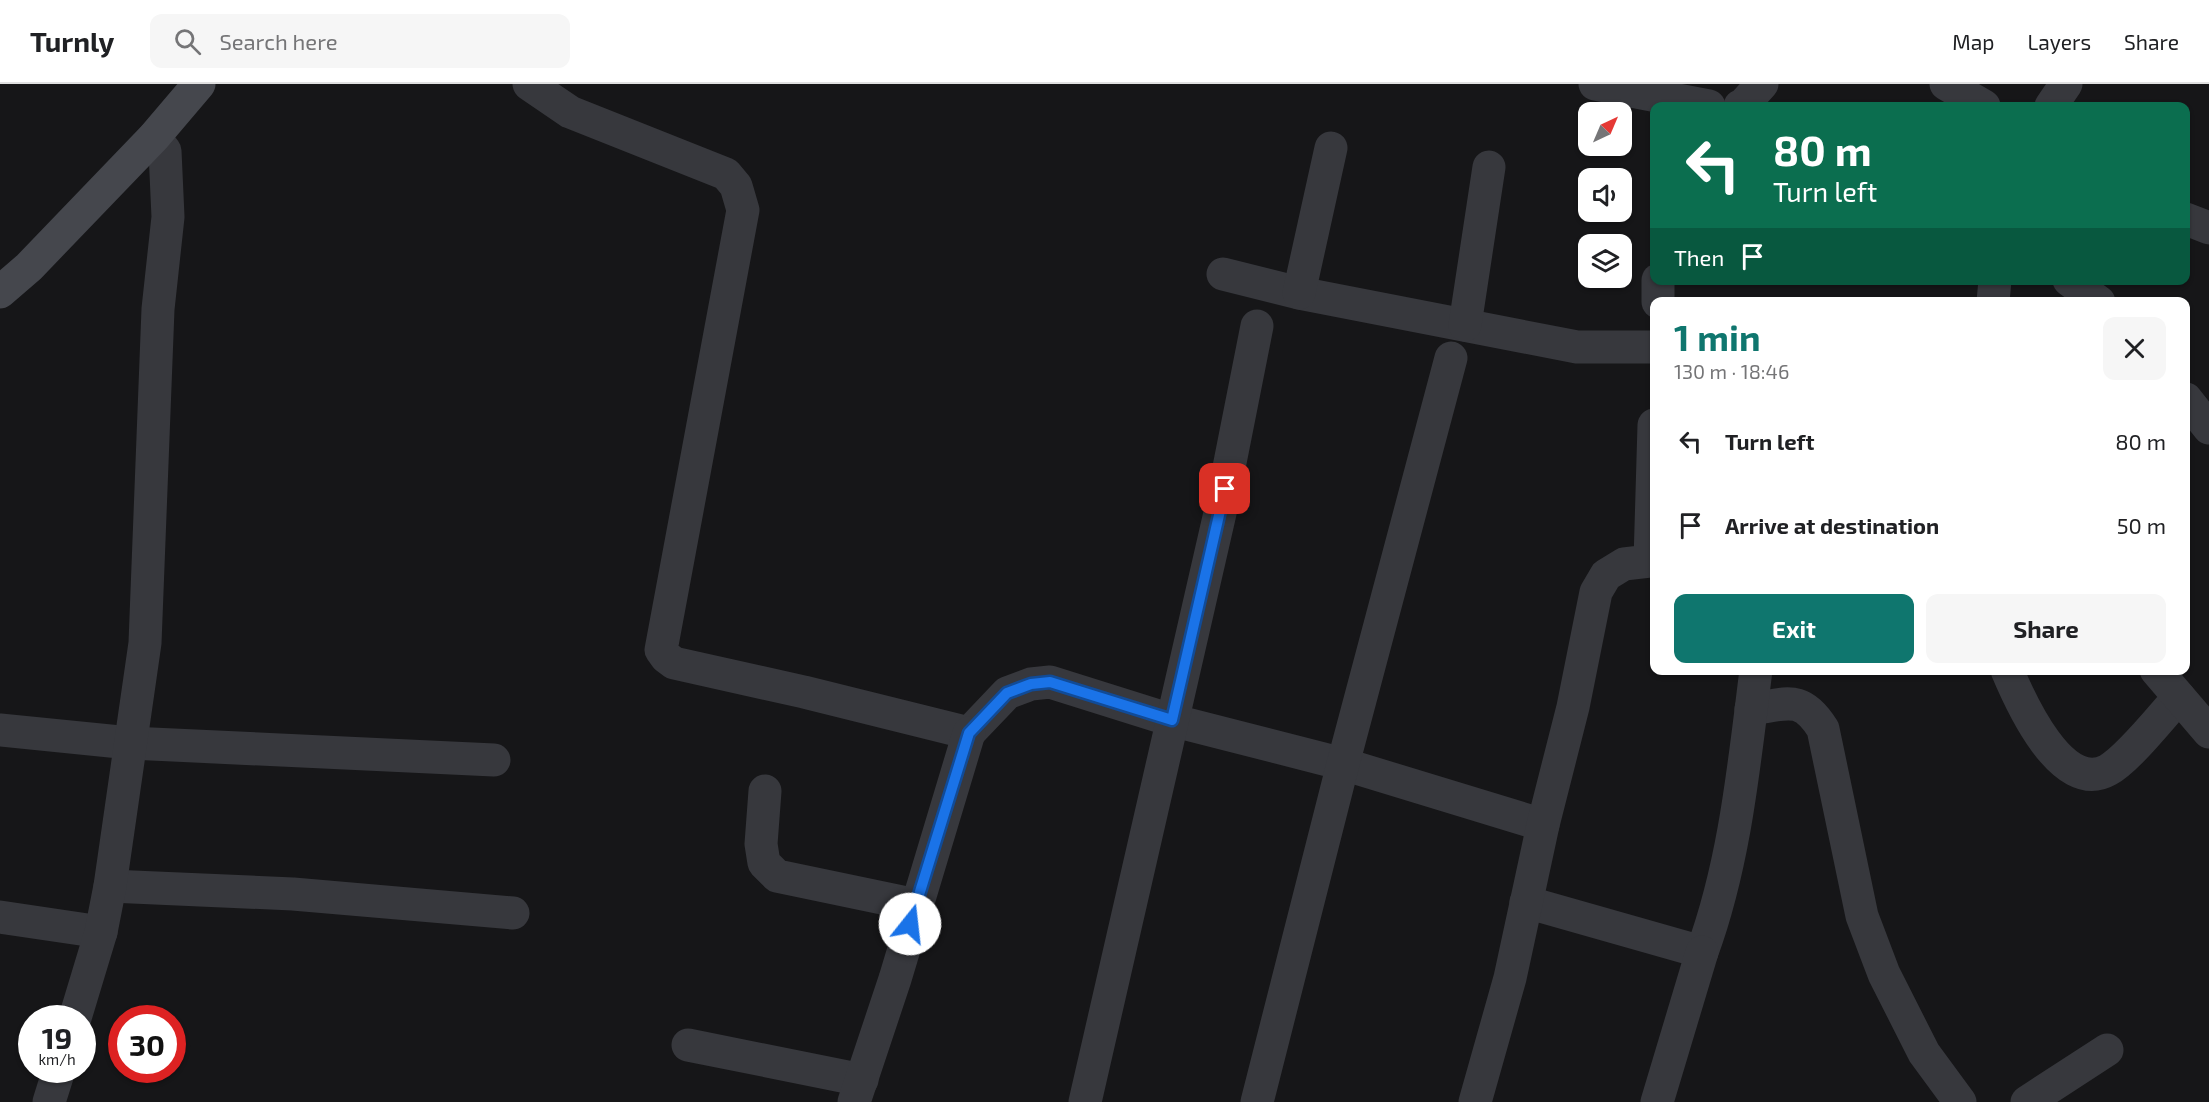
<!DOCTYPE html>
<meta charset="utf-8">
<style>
:root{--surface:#fff;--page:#f6f6f6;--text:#202124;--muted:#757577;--line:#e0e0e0;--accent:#0f766e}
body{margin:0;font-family:"Exo 2",sans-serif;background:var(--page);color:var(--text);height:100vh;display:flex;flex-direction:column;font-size:22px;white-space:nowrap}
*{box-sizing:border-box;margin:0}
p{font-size:20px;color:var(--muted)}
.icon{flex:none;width:33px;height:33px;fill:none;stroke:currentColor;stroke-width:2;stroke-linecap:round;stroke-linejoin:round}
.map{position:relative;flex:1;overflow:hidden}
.side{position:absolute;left:1650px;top:213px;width:540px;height:378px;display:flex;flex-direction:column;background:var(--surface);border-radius:12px;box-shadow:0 2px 4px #0004}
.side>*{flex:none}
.hud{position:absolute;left:1650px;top:18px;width:540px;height:183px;border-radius:12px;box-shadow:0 2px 4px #0004;background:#0b6e4f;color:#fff;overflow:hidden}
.needle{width:39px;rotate:44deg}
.buttons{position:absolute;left:1578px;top:18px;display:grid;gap:12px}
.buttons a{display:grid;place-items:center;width:54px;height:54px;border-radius:12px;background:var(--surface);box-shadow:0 2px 4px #0004;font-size:30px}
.speed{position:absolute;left:18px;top:921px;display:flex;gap:12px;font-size:30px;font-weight:700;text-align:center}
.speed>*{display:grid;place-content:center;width:78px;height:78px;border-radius:50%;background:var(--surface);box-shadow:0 2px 4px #0004;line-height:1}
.speed small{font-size:15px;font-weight:400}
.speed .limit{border:9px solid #d22;background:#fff;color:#111}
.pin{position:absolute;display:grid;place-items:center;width:51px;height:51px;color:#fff;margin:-26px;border-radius:12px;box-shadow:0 3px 9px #0006}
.me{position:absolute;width:66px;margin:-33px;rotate:16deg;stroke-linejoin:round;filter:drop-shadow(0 0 4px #0008)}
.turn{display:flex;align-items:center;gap:21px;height:126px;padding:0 24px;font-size:27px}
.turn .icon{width:78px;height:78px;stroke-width:2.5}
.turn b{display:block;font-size:42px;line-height:51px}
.then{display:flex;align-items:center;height:57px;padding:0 24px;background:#0003;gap:12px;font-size:22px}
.round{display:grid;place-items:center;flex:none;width:63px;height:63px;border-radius:12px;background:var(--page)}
.headline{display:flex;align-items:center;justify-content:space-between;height:102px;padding:0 24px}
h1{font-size:36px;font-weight:700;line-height:45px;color:var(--accent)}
.cta{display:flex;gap:12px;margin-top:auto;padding:12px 24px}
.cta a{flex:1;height:69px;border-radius:12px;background:var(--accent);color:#fff;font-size:24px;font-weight:700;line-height:69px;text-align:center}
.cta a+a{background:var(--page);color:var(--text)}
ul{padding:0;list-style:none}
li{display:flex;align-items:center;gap:18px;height:84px;padding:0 24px}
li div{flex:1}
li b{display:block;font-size:22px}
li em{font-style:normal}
header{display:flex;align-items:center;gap:36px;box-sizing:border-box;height:84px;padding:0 30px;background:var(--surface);border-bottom:2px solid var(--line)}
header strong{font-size:28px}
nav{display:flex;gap:33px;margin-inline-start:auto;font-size:21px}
.search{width:420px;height:54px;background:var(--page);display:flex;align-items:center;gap:15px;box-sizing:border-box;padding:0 21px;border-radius:12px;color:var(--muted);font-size:22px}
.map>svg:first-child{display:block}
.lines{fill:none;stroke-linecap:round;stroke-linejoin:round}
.street{stroke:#37383d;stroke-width:33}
.secondary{stroke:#45474d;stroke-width:33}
.route-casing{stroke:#114b97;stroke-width:15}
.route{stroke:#1a73e8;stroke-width:10}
</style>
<header>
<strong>Turnly</strong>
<div class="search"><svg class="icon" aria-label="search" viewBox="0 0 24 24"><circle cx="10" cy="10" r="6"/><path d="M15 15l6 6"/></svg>Search here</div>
<nav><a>Map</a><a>Layers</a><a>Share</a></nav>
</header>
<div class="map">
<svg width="2209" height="1018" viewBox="0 0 2209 1018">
<rect width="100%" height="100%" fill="#161618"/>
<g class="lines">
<g class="street">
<polyline points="529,0 570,28 726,90 736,102 743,126 661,566 666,573 674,579 804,608 969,649 1007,609 1031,600 1050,598 1171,636 1343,680 1543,741"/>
<polyline points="1595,0 1709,22"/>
<polyline points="1946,0 1984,22"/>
<polyline points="1740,22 1742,22 1762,0"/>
<polyline points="2051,22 2066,0"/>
<polyline points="2186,135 2209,144"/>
<polyline points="1223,190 1299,209 1577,263 1654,263"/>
<polyline points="2069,196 2099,218"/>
<polyline points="1299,209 1331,64"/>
<polyline points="1658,218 1658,196"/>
<polyline points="1993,218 1995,196"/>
<polyline points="1465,241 1489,83"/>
<polyline points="2186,315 2209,344"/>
<path d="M2007,586C2020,617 2062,712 2108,686C2128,675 2162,632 2179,613"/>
<polyline points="2156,586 2209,648"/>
<path d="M1751,625C1787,620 1801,610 1823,645L1862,832L1884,890L1924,969L1960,1018"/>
<polyline points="0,646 130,659 494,676"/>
<polyline points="765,707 761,760 764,779 777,792 916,821"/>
<polyline points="110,802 293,810 513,829"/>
<path d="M1526,818L1702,868C1735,778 1744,681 1756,586"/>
<polyline points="0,833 101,848"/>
<polyline points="75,934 101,848 110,802 145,559 158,225 168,133 165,67 154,53"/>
<polyline points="688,961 862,996"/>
<polyline points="49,1018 59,986"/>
<polyline points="854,1018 895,895 969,649"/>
<polyline points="1085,1018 1220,429 1257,242"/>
<polyline points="1257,1018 1343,680 1451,274"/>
<polyline points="1475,1018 1510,894 1543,741 1573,623 1596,508 1606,491 1624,480 1650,477 1654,341"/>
<polyline points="1657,1018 1702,868"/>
<polyline points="2027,1018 2107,966"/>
</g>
<polyline class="secondary" points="0,208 29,183 154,53 199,0"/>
</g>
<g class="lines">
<g class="route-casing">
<polyline id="route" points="910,840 969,649 1007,609 1031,600 1050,598 1172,636 1225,405"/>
</g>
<use href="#route" class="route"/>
</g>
</svg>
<div class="buttons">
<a><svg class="needle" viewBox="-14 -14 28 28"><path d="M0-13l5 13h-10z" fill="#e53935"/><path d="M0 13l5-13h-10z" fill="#757577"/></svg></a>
<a><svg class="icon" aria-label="sound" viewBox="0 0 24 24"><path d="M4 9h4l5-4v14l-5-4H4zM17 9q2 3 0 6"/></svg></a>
<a><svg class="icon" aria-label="layers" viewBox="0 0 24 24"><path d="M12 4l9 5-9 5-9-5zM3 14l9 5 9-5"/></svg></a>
</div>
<div class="speed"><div>19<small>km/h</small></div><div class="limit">30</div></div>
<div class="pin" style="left:1225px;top:405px;background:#d93025"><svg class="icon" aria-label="arrive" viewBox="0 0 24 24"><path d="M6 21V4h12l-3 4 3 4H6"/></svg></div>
<svg class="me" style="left:910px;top:840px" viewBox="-20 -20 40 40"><circle r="19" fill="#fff"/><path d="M0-13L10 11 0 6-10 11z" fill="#1a73e8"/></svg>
<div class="hud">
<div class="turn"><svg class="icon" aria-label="left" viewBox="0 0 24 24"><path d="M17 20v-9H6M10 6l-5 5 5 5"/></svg><div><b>80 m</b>Turn left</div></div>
<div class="then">Then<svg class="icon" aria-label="arrive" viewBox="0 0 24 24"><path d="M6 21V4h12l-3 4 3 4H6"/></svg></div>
</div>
<section class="side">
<div class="headline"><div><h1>1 min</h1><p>130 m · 18:46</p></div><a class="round"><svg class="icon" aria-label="close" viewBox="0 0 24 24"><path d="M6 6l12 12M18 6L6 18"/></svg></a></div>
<ul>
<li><svg class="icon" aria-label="left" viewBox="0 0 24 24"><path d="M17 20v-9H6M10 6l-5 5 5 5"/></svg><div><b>Turn left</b></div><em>80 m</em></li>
<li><svg class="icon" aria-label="arrive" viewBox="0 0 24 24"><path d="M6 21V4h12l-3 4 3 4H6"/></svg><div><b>Arrive at destination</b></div><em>50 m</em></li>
</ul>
<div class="cta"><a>Exit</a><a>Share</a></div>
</section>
</div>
